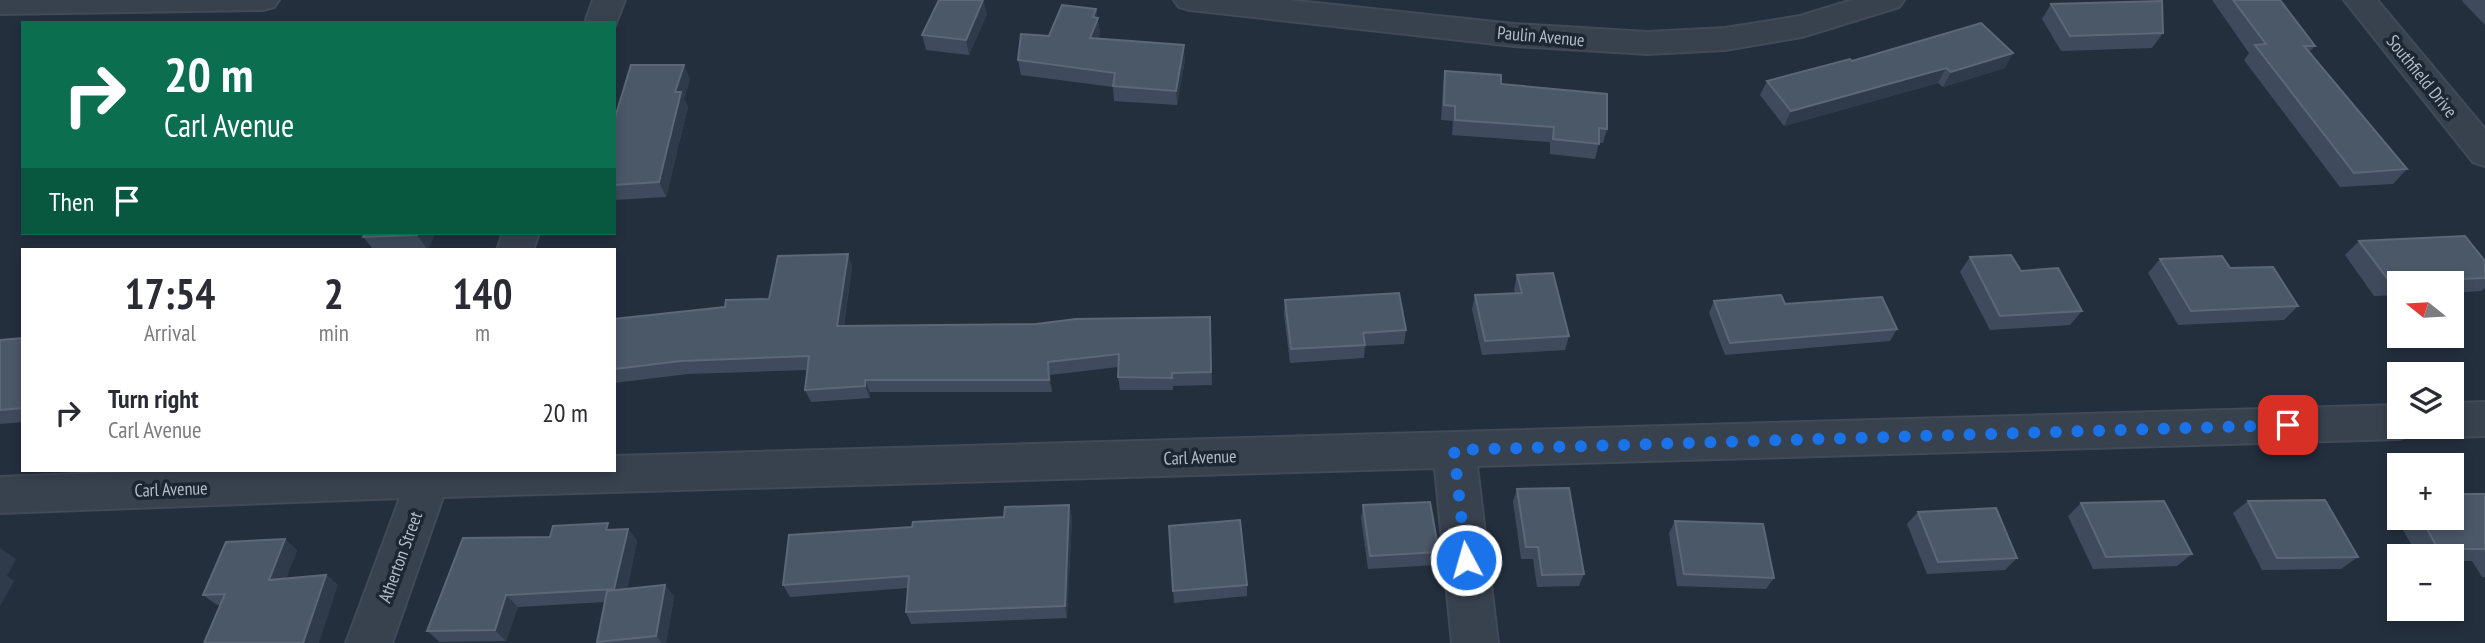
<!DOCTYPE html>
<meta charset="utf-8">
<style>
:root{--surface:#fff;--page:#f2f2f3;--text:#2b2b33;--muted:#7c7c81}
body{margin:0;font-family:"PT Sans Narrow",sans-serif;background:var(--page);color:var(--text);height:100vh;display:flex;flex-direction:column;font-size:26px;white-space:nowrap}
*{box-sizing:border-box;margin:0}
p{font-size:23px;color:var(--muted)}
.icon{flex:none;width:38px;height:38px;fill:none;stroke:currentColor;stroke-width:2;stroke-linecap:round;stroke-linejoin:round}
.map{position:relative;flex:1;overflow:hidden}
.side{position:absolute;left:21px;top:248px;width:595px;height:224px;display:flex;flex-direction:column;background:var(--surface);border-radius:0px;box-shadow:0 4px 10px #0003}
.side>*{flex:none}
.guide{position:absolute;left:21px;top:21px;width:595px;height:214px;border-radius:0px;box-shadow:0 4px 10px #0003;background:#0b6e4f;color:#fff;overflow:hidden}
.needle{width:46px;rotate:288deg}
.fabs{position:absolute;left:2387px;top:271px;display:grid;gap:14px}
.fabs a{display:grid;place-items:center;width:77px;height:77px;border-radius:0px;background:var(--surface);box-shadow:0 4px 10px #0003;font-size:35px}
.pin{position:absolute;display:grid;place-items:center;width:60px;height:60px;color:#fff;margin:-30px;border-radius:14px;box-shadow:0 4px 10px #0006}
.me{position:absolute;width:77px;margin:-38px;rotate:354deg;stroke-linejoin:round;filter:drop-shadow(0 0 5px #0008)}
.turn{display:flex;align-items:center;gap:24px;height:147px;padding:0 28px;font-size:32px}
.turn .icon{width:91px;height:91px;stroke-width:2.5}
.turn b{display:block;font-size:49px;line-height:60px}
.then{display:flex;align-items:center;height:66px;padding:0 28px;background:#0003;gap:14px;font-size:26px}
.eta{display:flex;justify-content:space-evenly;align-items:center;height:119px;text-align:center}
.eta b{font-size:42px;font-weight:700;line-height:49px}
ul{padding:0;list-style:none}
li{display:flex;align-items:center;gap:21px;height:91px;padding:0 28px}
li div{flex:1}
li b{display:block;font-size:26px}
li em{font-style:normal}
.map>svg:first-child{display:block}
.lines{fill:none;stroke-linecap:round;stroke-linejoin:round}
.minor-casing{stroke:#414a57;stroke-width:4}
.minor{fill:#38414e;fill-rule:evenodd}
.wall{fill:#3f4b5c}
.shaded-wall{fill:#2f3b4b}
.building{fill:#4b5868;stroke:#5c6777;stroke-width:2}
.route{stroke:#1a73e8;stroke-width:12;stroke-dasharray:0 21.6}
.labels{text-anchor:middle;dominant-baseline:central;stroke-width:7;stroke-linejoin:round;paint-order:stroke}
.street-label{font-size:18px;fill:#b4bcc9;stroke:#1d2633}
</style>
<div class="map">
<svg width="2485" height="643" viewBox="0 0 2485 643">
<rect width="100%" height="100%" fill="#242f3e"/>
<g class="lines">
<g class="minor-casing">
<g id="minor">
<polygon points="0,0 279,0 274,7 263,10 0,14"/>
<polygon points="593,0 625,0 614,28 614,23 585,23"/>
<polygon points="1174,0 1288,0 1514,24 1647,32 1725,28 1800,16 1852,0 1904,0 1899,7 1802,37 1725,50 1647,54 1514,46 1190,10 1179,7"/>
<polygon points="2344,0 2377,0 2485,129 2485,166 2473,162"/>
<polygon points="503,233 539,233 533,250 497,250"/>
<polygon points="2485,402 2485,436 2452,437 2438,432 2435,427 2452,427 2452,403"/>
<polygon points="2399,405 2399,427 2417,427 2413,434 2399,439 1477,466 1498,643 1452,643 1435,468 443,497 392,643 346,643 400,498 0,513 0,477 158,471 614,471 614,456"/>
</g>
</g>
<use href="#minor" class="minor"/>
</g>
<g class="wall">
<polygon points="2212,0 2280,0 2315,46 2309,52 2407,169 2393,184 2340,187 2244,60 2249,53"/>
<polygon points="2463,0 2485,0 2485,25 2462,1"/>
<polygon points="2051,4 2163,33 2152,48 2061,51 2042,19"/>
<polygon points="1096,9 1100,33 1097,39 1185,60 1177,105 1114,101 1113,87 1021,75 1018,60 1049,36"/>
<polygon points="987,14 969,55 926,50 922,35"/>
<polygon points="1852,61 2005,68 1943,87 1938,83 1784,126 1760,95 1767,81"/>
<polygon points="1445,71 1501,84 1607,129 1603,143 1599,143 1595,159 1550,154 1550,142 1452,135 1453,121 1441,120 1443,86"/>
<polygon points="690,79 684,99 688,107 666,197 614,200 614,121"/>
<polygon points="435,233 428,250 374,250 363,237"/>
<polygon points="2359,241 2485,261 2485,288 2481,291 2452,293 2452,284 2399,284 2399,295 2374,296 2345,255"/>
<polygon points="848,254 852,267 844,326 1036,324 1210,317 1212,385 1173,386 1173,390 1120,390 1118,377 1118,367 1050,375 1052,392 870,392 870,398 811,402 805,390 808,370 688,374 614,383 614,319 725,307 769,299"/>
<polygon points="1970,257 2021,271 2082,311 2070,325 1990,330 1960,272"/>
<polygon points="2160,259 2230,268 2298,306 2284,320 2178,325 2148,273"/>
<polygon points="1517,275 1569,336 1565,350 1482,355 1472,309 1475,295 1515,293 1514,289"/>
<polygon points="1285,300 1406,330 1404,344 1365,346 1364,358 1290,363 1284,314"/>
<polygon points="1714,301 1785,304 1897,329 1890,341 1725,355 1709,313"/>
<polygon points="23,338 23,422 0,424 0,340"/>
<polygon points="1517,489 1584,574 1579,586 1537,587 1533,559 1521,559 1513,501"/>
<polygon points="2485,494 2485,577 2482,577 2472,561 2452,561 2452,556 2418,556 2389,506 2399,499 2399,518 2452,518"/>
<polygon points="2248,501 2358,557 2341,569 2262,570 2233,513"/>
<polygon points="2081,503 2192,554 2177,566 2093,569 2068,516"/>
<polygon points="1069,505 1072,518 1067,618 911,624 906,612 908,588 790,597 783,585 912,527 1004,517"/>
<polygon points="1363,505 1439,552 1436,565 1368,569 1361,518"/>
<polygon points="1918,512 2017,558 2005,570 1927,574 1907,524"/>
<polygon points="1675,521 1774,578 1766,589 1677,586 1669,533"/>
<polygon points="1169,526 1247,585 1247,596 1174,603"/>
<polygon points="612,529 628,529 637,541 627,589 665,585 674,597 666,643 598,643 597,642 605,602 518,607 506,641 440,642 427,631 550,537"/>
<polygon points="297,550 286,578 326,575 338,585 220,605 217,605 203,595"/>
</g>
<g class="shaded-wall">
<polygon points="984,0 987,14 969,55 966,40"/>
<polygon points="1096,9 1100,33 1091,53 1090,38 1093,17"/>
<polygon points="1184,45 1185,60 1177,105 1176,91"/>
<polygon points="2013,53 2005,68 1943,87 1951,72"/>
<polygon points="684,65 690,79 684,99 688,107 666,197 659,182 675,92"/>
<polygon points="1946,68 1938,83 1784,126 1791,111"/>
<polygon points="418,233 435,233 428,250 417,235"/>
<polygon points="848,254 852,267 842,339 837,326"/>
<polygon points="1048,362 1050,375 1052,392 1049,380"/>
<polygon points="865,380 870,392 870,398 865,386"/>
<polygon points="1069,505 1072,518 1067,618 1065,606"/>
<polygon points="628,529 637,541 624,601 614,589"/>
<polygon points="285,539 297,550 282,590 269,580"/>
<polygon points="0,548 16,559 7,576 14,581 0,606"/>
<polygon points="326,575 338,585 319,643 303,643"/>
<polygon points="665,585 674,597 666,643 662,643 656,636"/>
<polygon points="506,595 518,607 506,641 495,630"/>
</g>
<g class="building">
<polygon points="939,0 983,0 966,40 922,35"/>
<polygon points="2233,0 2280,0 2315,46 2304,46 2407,169 2354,173 2255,45 2266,44"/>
<polygon points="2162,1 2163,33 2070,36 2051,4"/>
<polygon points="1062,5 1096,9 1093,17 1098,18 1090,38 1184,45 1176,91 1113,86 1115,73 1018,60 1021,34 1049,36"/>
<polygon points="1981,23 2013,53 1951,72 1946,68 1791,111 1767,81 1850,59 1852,61"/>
<polygon points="631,65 684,65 675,92 681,92 659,182 614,185 614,121"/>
<polygon points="1445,71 1501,75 1501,84 1607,94 1607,129 1599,128 1599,144 1553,139 1554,127 1455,120 1455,106 1444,105"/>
<polygon points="365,233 418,233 417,235 363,237"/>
<polygon points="2465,236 2485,261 2485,278 2390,282 2359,241"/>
<polygon points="848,254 837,326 1036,324 1076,319 1210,317 1211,372 1172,373 1172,378 1118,377 1119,354 1048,362 1049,380 865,380 865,386 805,390 809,356 681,361 614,369 614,319 725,307 726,300 769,299 778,256"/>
<polygon points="2011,255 2021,271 2058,268 2082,311 2000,316 1970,257"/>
<polygon points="2222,256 2230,268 2273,267 2298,306 2191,311 2160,259"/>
<polygon points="1553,273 1569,336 1485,341 1475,295 1522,293 1517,275"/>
<polygon points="1399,293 1406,330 1363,333 1365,345 1291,349 1285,300"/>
<polygon points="1781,295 1785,304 1882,297 1897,329 1730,343 1714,301"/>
<polygon points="23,338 23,408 0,410 0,340"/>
<polygon points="1569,488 1584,574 1542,575 1538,547 1526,547 1517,489"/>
<polygon points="2452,494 2485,494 2485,549 2438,549 2421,518 2452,518"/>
<polygon points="2325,500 2358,557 2277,558 2248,501"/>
<polygon points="2164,501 2192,554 2106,557 2081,503"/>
<polygon points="1430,502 1439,552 1370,556 1363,505"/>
<polygon points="1069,505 1065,606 906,612 909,576 783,585 789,535 912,527 913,522 1004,517 1005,507"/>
<polygon points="1996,508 2017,558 1938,562 1918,512"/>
<polygon points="1240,520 1247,585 1173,591 1169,526"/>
<polygon points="1675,521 1763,524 1774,578 1684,574"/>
<polygon points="608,523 606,530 628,529 614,589 506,595 495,630 427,631 463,538 550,537 553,526"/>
<polygon points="285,539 269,580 326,575 303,643 204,643 225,594 203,595 226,542"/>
<polygon points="665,585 656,636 597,642 607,591"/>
</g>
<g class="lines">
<polyline class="route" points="1466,560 1454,450 2288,425"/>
</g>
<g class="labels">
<g class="street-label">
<text transform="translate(1541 36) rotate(5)">Paulin Avenue</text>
<text transform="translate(2422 76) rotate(51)">Southfield Drive</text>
<text transform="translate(1200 457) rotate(-2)">Carl Avenue</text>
<text transform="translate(171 489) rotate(-2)">Carl Avenue</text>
<text transform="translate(400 557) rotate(-70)">Atherton Street</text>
</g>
</g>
</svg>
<div class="fabs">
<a><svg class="needle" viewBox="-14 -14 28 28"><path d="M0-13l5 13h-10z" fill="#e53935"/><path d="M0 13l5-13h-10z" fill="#7c7c81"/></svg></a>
<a><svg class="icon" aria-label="layers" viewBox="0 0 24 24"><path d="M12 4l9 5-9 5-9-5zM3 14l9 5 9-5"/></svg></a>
<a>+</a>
<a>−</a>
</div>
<div class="pin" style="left:2288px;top:425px;background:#d93025"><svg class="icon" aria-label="arrive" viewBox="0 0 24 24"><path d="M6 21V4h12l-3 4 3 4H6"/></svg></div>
<svg class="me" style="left:1466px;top:560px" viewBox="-20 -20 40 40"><circle r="17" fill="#1a73e8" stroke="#fff" stroke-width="3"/><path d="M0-11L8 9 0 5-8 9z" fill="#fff"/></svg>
<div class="guide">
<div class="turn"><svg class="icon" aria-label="right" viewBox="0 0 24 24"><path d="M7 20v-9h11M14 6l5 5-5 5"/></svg><div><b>20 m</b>Carl Avenue</div></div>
<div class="then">Then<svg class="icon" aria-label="arrive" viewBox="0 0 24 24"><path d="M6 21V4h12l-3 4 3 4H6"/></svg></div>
</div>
<section class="side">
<div class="eta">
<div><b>17:54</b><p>Arrival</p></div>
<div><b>2</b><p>min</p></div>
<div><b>140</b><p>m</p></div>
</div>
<ul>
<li><svg class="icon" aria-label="right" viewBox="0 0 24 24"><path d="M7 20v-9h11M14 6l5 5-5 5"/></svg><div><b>Turn right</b><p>Carl Avenue</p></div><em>20 m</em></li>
</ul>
</section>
</div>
